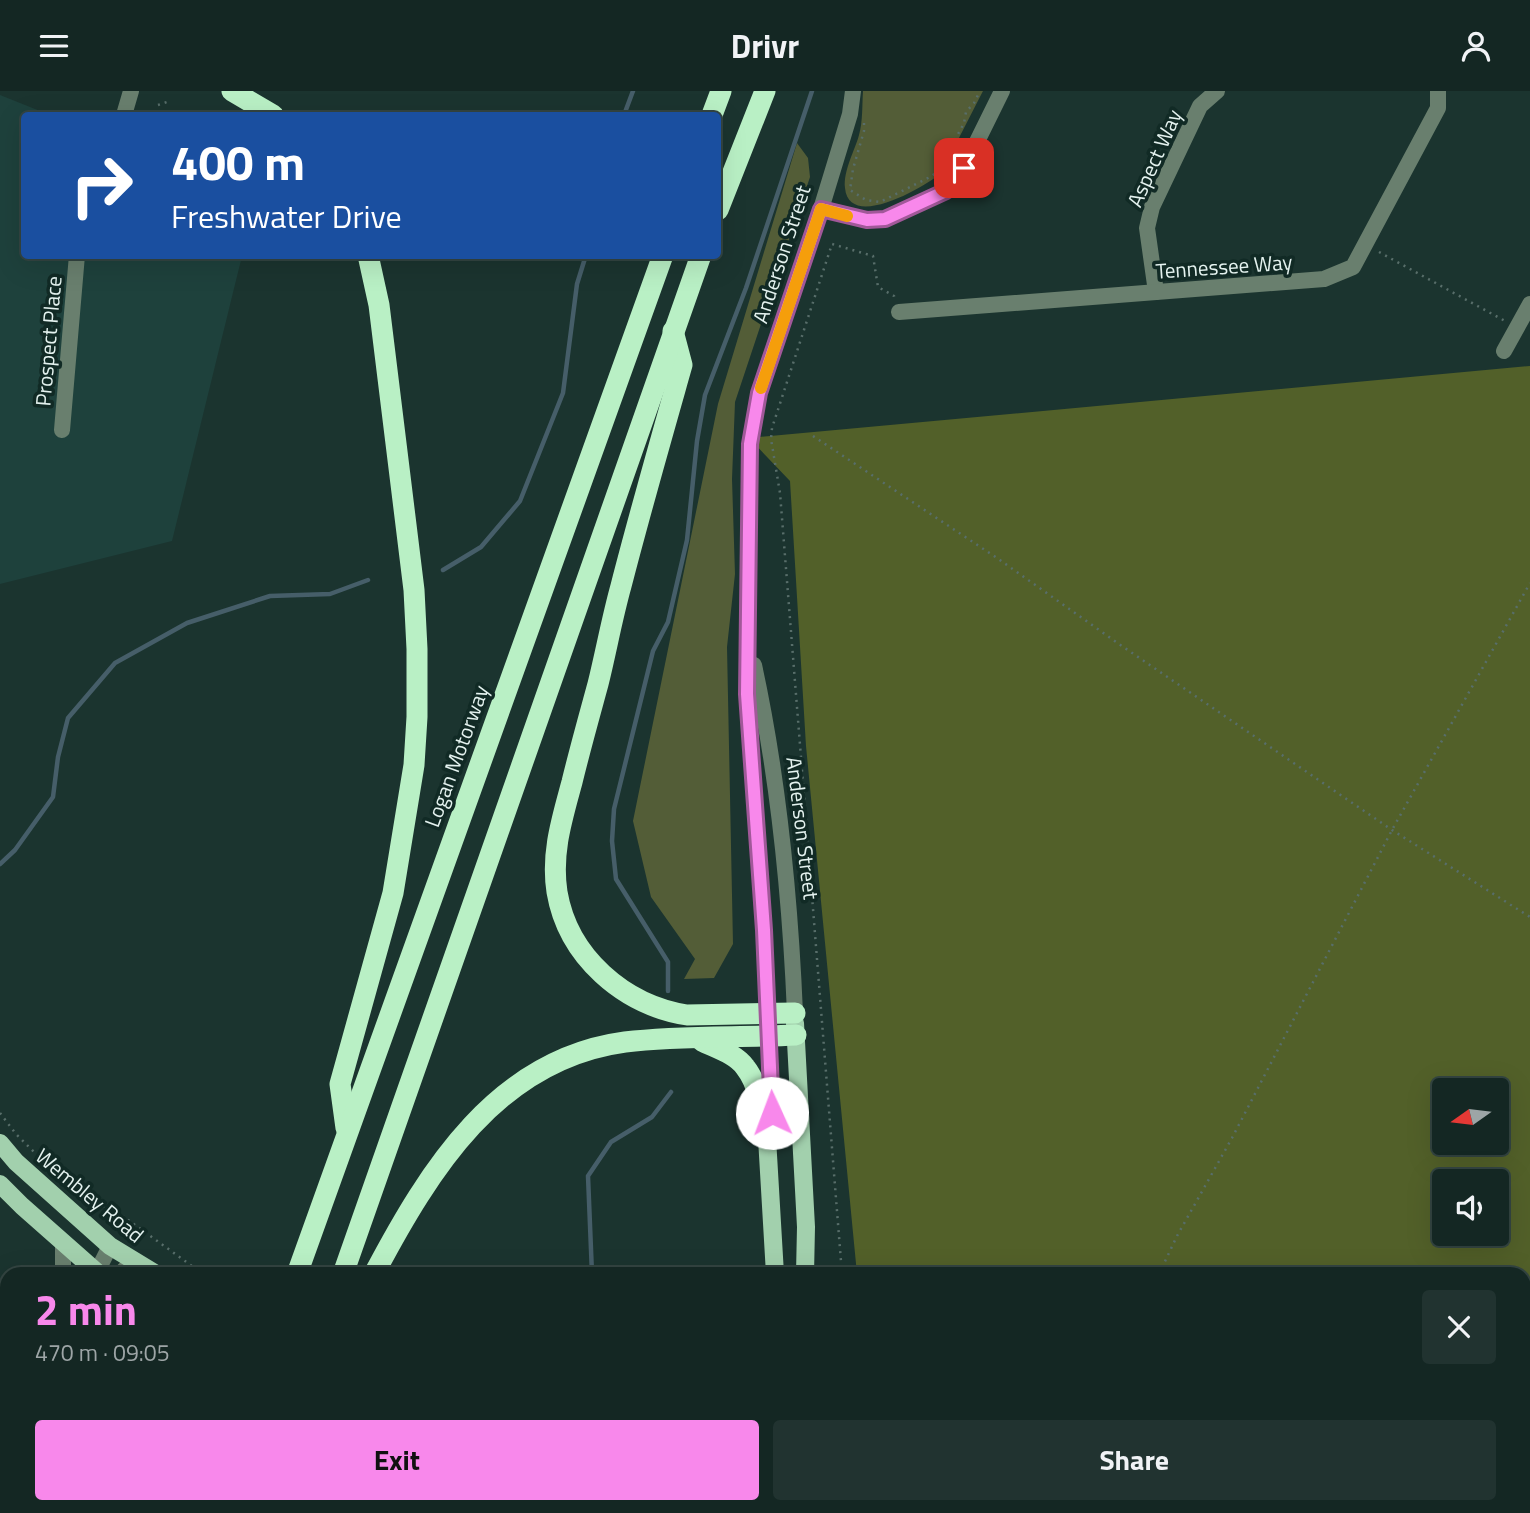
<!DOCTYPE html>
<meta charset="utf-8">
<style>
:root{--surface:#142723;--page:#213330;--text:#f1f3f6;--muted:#9da5a6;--line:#334441;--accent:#f888eb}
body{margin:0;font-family:"Titillium Web",sans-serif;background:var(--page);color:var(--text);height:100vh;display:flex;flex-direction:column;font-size:26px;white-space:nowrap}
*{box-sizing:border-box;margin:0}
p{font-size:23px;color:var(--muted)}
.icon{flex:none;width:38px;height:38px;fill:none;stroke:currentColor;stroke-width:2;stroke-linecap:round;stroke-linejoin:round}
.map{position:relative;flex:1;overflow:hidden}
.drawer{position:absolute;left:0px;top:1176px;width:1531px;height:247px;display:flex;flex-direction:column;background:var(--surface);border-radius:21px 21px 0 0;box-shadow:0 7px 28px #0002,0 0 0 2px var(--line)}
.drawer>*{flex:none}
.banner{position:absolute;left:21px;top:21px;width:700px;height:147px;border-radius:7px;box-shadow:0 7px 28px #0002,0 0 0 2px var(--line);background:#1a4fa0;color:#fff;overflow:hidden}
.needle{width:46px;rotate:256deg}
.controls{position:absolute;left:1432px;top:987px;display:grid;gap:14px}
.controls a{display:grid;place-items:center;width:77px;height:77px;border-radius:7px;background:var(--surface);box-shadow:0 7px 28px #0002,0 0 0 2px var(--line);font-size:35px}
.pin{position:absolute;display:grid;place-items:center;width:60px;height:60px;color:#fff;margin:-30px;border-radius:14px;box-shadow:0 4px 10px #0006}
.me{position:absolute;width:77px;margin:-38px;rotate:358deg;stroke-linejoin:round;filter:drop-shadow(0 0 5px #0008)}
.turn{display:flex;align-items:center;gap:24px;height:147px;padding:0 35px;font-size:32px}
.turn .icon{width:91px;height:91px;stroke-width:2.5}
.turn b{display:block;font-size:49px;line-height:60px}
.round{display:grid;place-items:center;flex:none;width:74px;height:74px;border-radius:7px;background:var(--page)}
.headline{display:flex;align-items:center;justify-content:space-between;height:119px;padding:0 35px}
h1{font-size:42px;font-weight:700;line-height:52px;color:var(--accent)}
.cta{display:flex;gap:14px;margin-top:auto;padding:14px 35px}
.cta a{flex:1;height:80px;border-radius:7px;background:var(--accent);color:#111;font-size:28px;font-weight:700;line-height:80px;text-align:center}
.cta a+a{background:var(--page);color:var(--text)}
header{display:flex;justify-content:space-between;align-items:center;height:91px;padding:0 35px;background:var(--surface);font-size:32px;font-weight:700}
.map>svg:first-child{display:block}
.built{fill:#1e413c}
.green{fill:#535d37}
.forest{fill:#526029;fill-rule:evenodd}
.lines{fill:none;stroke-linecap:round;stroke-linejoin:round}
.stream{stroke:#465e69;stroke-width:4.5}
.path{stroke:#586e6a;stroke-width:2.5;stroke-dasharray:2 5;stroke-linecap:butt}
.minor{stroke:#697f6e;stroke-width:16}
.major{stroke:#a2d0ad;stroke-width:18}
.highway{stroke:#b9f0c5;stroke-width:21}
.route-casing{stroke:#a15899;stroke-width:18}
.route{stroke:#f888eb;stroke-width:12}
.slow{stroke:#f59e0b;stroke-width:12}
.labels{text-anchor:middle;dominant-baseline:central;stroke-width:7;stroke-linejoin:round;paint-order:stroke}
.street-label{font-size:21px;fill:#e4f2ef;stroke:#112a25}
</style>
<header><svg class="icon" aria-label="menu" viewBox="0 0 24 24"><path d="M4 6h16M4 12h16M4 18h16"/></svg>Drivr<svg class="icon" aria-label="person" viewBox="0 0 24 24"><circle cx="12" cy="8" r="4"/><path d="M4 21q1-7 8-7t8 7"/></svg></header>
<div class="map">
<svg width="1530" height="1422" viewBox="0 0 1530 1422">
<rect width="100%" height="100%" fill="#1b342f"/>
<g class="built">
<polygon points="0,4 50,24 24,24 24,164 242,165 172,450 0,493"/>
<polygon points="0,1215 7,1220 7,1278 0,1301"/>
</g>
<g class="green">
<path d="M863,0H983L941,82C925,96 849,140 845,97C843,80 855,59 859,44C863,30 862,14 863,0Z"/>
<polygon points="797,52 808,67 810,86 735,311 732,388 735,483 727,556 733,853 714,887 684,888 695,868 651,806 633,730 718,313"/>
</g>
<path class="forest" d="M1530,275V1422H880L879,1416H1524V1183H857L806,655L790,390L749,347ZM1444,999H1496V1052H1444ZM1444,1090H1496V1143H1444Z"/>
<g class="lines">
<g class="stream">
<polyline points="624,24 633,0"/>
<polyline points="443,479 481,456 520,410 563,302 577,193 586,164"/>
<polyline points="0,773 15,759 53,706 58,666 68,627 115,572 187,532 270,505 330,503 368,489"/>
<polyline points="668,900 668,871 616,788 612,750 614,718 653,560 668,531 687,449 697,350 705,304 746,197 812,0"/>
<polyline points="592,1183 588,1085 611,1051 652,1026 671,1001"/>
</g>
<g class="path">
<polyline points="158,14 167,11"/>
<polyline points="864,32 864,40 853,78 850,99 866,109 880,111 932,85 939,79 964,32 966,21 974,12 980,0"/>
<polyline points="1379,161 1505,230"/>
<polyline points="813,345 997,467 1119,553 1392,739 1530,826"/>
<polyline points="0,1022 16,1043 54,1081 106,1113 203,1183"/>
<polyline points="89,1116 107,1115"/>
<polyline points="111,1131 117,1123"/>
<polyline points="842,1183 780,402 771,348 772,337 832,153 873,165 878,196 894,205 895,208"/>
<polyline points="1159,1183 1177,1145 1232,1047 1392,739 1530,492"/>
<polyline points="623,1416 634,1422"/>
<polyline points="867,1416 867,1422"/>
<polyline points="1042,1422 1045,1416"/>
</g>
<g class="minor">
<polyline points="124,24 131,0"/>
<polyline points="821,118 867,129 885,128 946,100 964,77 1002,0"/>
<polyline points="1156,201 1147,137 1152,116 1200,15 1217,0"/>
<polyline points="899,221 1324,188 1353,176 1438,17 1438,0"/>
<polyline points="1504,260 1530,213"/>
<polyline points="62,339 77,164"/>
<path d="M754,574C779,689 790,804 795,922"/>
<polyline points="770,1035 772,1022 764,839 747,603 750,353 759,302 821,118 850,23 853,0"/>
<polyline points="63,1151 63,1183"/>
<polyline points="96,1183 110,1155"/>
<polyline points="120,1183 133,1170"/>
<polyline points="46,1422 47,1416"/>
<polyline points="59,1422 61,1416"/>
</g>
<g class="major">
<polyline points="795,932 806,1136 805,1183"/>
<polyline points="767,1047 775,1183"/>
<polyline points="0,1052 16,1071 110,1155 156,1183"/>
<polyline points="0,1093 22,1115 99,1183"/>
<polyline points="498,1416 509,1422"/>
<polyline points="566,1416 578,1422"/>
<polyline points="809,1416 810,1422"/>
<polyline points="837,1416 839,1422"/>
</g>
<g class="highway">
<polyline points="232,0 273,24"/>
<polyline points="712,24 721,0"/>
<polyline points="718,119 765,0"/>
<path d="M673,240L682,274C661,348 640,421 621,495C612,527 606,561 598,593C589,626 580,658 572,691C562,728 551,762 557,801C568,866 624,914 687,924L795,922"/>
<path d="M702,950C716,957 736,963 745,976C760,995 763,1024 767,1047"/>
<polyline points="346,1037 340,993 393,802 414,674 417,626 417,558 414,499 379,214 368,164"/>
<polyline points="297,1183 663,164"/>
<polyline points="343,1183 701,164"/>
<path d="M374,1183C429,1079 497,968 625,951C681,944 739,947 796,944"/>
<polyline points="214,1422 216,1416"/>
<polyline points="257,1422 259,1416"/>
<polyline points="280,1422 282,1416"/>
</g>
</g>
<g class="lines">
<g class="route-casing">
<polyline id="route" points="772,1022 764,839 747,603 750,353 759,302 821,118 867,129 885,128 946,100 964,77"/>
</g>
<use href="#route" class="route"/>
<polyline class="slow" points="761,297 821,118 847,125"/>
</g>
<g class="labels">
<g class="street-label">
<text transform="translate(1154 67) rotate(-66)">Aspect Way</text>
<text transform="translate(781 163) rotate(-72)">Anderson Street</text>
<text transform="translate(1224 175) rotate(-4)">Tennessee Way</text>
<text transform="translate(48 250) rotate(-85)">Prospect Place</text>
<text transform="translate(456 665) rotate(-70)">Logan Motorway</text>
<text transform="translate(803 737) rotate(83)">Anderson Street</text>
<text transform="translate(90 1104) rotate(40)">Wembley Road</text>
</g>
</g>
</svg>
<div class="controls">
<a><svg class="needle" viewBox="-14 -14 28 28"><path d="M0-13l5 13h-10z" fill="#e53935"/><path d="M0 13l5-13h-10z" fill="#9da5a6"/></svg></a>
<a><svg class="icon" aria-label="sound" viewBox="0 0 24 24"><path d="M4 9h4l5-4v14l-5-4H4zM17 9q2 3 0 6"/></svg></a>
</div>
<div class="pin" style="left:964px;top:77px;background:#d93025"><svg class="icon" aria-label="arrive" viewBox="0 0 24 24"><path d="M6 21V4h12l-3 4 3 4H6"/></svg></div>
<svg class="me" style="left:772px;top:1022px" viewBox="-20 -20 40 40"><circle r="19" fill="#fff"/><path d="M0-13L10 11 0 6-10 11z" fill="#f888eb"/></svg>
<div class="banner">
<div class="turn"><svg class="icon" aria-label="right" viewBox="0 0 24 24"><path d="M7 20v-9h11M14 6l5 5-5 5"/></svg><div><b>400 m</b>Freshwater Drive</div></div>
</div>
<section class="drawer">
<div class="headline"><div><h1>2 min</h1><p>470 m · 09:05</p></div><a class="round"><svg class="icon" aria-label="close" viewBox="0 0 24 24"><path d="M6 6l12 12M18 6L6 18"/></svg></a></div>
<div class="cta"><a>Exit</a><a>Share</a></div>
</section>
</div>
